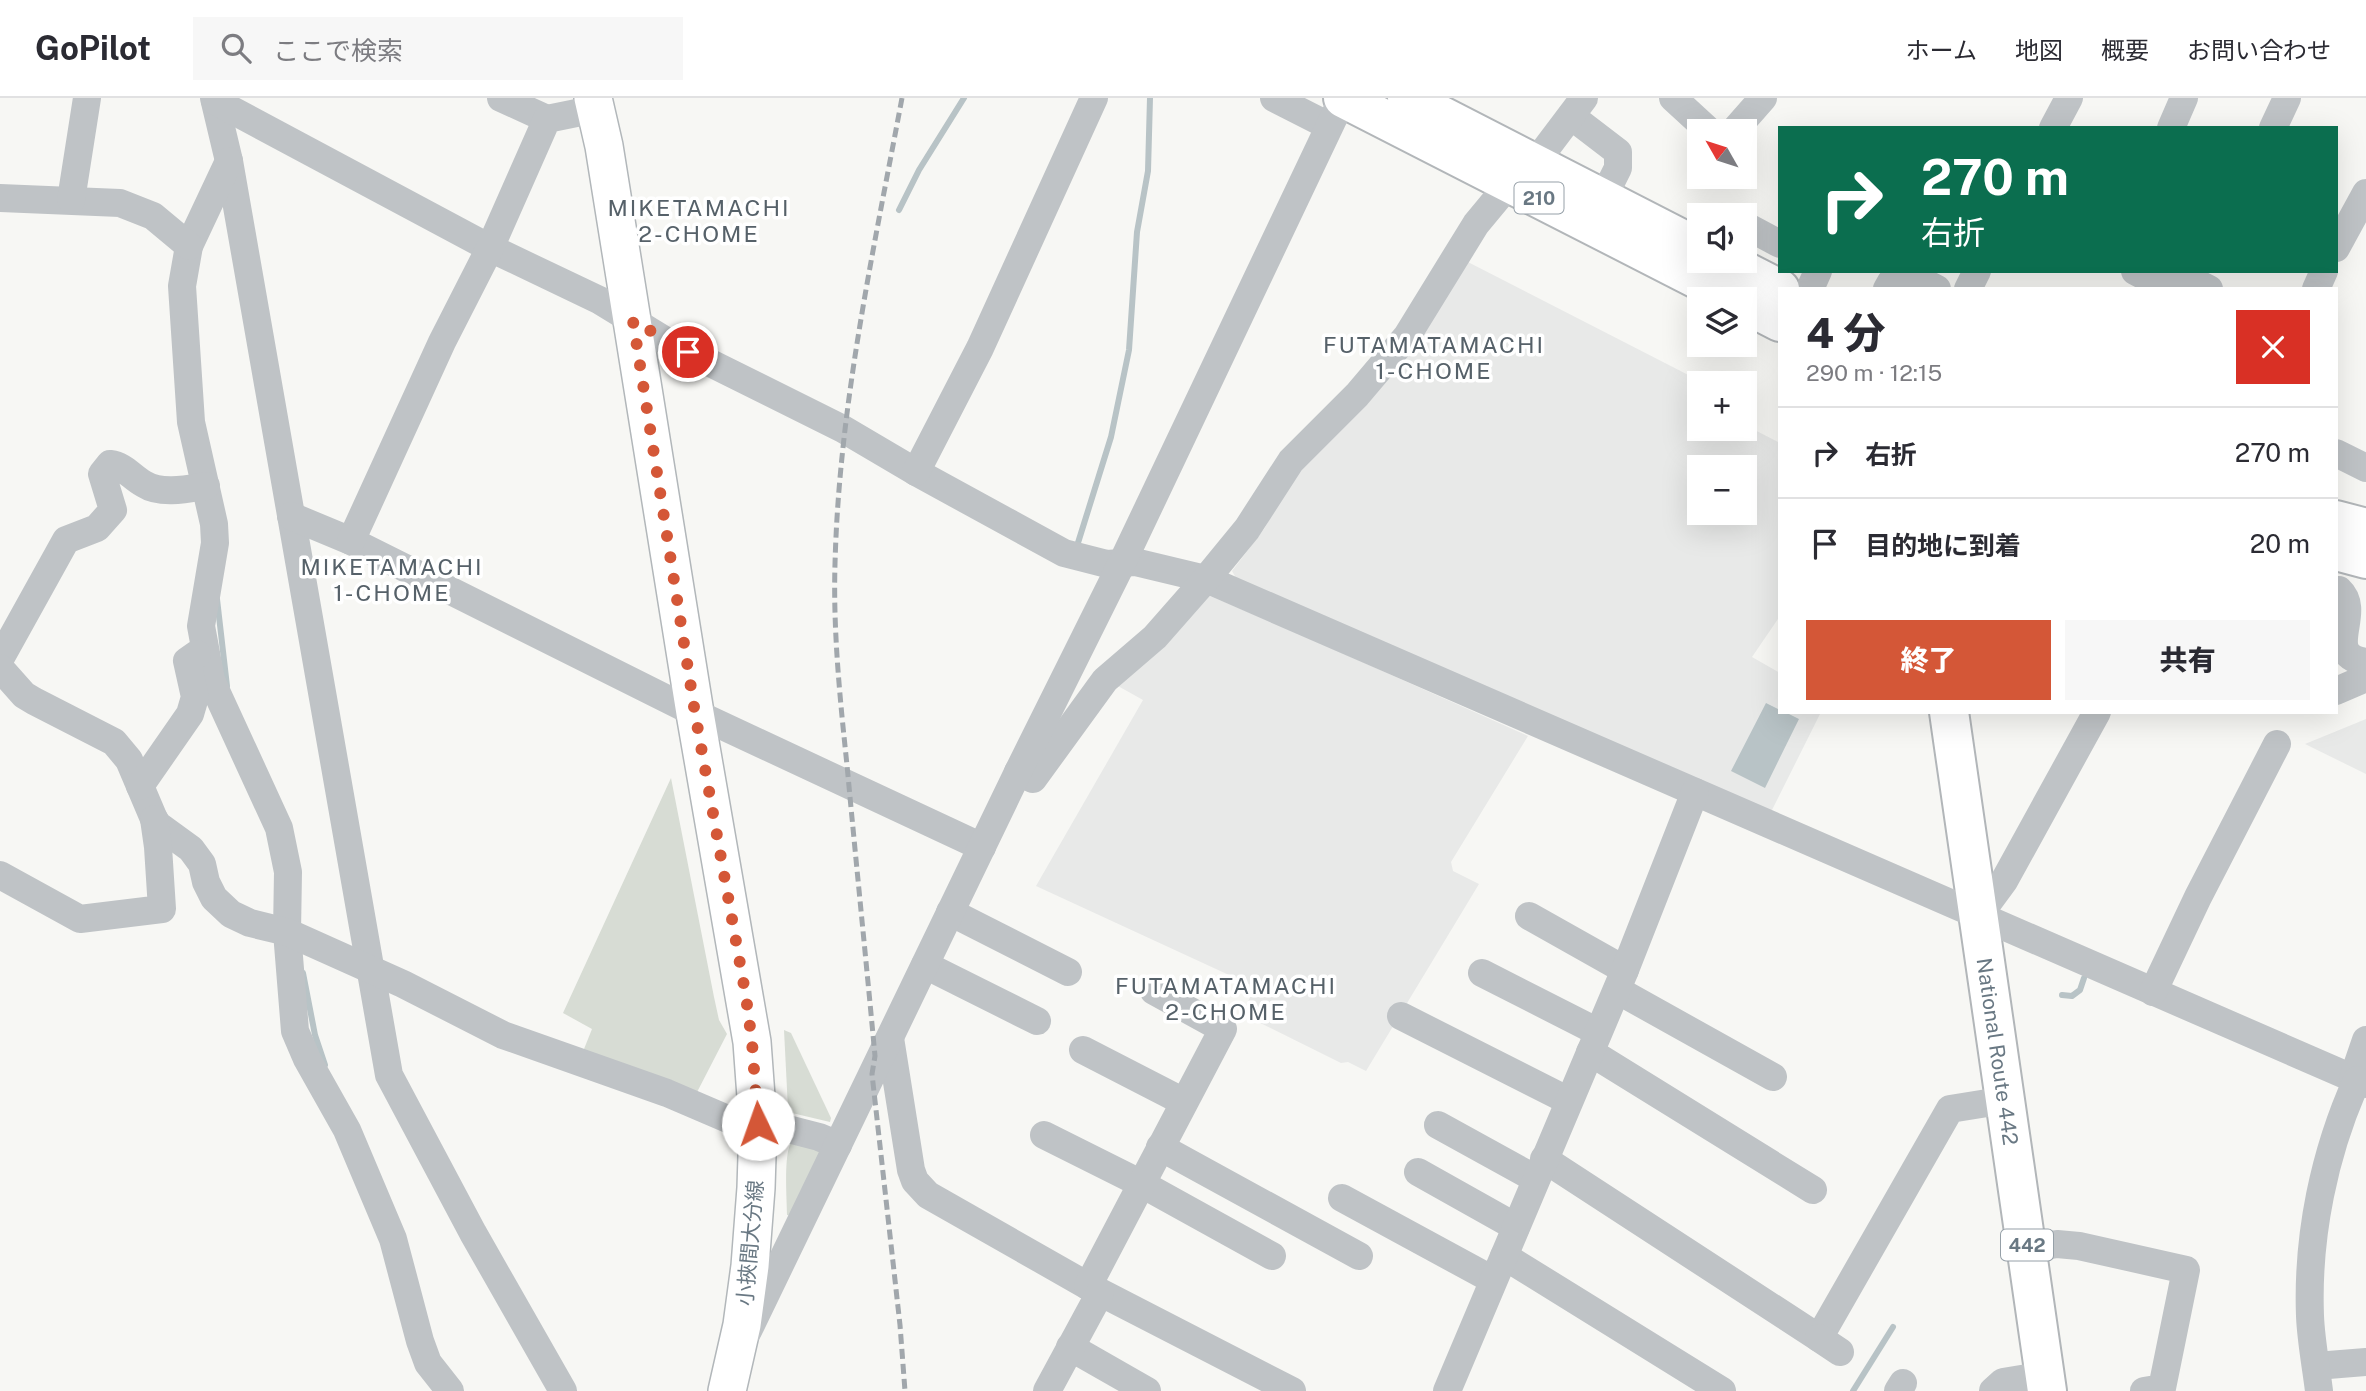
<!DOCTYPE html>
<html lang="ja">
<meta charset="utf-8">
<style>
:root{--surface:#fff;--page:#f7f7f7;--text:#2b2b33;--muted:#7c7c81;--line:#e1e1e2;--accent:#d45737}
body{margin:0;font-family:"Public Sans","Noto Sans JP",sans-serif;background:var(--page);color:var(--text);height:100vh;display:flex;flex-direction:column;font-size:26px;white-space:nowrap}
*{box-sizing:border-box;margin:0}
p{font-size:23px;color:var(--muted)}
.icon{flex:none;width:38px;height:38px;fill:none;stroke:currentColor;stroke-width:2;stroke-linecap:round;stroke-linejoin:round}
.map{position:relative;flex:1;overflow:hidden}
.panel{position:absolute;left:1778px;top:189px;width:560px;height:427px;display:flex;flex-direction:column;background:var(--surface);border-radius:0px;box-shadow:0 7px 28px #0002}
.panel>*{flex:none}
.hud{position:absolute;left:1778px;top:28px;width:560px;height:147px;border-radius:0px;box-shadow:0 7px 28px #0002;background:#0b6e4f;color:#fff;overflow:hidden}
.needle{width:46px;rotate:309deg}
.fabs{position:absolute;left:1687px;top:21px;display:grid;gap:14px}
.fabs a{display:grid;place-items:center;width:70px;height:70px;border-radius:0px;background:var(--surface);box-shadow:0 7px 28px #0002;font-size:35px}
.pin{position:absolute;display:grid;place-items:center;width:60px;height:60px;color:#fff;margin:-30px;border:4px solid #fff;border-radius:50%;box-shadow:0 2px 7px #0007}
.me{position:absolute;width:77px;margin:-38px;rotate:357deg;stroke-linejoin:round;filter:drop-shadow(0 0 5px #0008)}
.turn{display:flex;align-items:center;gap:24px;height:147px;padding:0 28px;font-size:32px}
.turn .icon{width:91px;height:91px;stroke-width:2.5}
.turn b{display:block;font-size:49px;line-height:60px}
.round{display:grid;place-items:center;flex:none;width:74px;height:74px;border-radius:0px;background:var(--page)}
.summary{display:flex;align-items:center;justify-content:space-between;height:119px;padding:0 28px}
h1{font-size:42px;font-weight:800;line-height:52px}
.primary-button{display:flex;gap:14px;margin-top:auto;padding:14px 28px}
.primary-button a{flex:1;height:80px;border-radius:0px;background:var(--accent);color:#fff;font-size:28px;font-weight:800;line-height:80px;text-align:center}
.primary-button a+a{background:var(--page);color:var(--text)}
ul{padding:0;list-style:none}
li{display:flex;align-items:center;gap:21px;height:91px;padding:0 28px;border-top:2px solid var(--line)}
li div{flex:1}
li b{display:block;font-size:26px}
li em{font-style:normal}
header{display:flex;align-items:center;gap:42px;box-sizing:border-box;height:98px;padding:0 35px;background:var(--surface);border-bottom:2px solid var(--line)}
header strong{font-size:33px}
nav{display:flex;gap:38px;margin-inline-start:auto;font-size:24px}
.search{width:490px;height:63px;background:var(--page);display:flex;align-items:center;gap:18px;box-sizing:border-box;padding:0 24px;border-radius:0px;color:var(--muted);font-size:26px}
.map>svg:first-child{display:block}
.built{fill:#e8e9e8;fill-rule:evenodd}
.green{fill:#d7dcd4}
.water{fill:#b8c3c6}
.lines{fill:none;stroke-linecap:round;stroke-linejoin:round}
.stream{stroke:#b8c3c6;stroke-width:6}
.major-casing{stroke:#b2b7ba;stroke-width:40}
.highway-casing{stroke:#b2b6b9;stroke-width:42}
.minor{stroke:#bfc3c6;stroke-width:28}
.major{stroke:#fff;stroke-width:37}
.highway{stroke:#fff;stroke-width:38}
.rail{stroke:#a1a7ac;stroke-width:5;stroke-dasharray:10 5;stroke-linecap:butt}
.route{stroke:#d45737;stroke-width:12;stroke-dasharray:0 21.6}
.labels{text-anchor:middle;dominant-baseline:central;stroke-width:7;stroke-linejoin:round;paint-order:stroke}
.shield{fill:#fff;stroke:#96a0a8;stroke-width:2}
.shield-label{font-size:19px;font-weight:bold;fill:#697883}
.street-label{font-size:21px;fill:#697883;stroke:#fff}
.neighbourhood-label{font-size:23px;letter-spacing:2px;fill:#566169;stroke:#fff}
</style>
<header>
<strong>GoPilot</strong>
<div class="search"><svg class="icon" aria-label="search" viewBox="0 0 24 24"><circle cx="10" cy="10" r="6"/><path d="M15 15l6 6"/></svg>ここで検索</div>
<nav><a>ホーム</a><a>地図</a><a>概要</a><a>お問い合わせ</a></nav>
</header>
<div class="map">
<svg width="2366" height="1293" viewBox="0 0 2366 1293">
<rect width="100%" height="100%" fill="#f7f7f4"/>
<g class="built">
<path d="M1464,162L1704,285H1699V331H1745V327L1780,345V518L1752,559L1780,575V614H1821L1769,718L1236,480L1232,473L1264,431L1300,368ZM1699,369H1745V415H1699Z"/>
<polygon points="1203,495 1295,534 1528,638 1451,764 1453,773 1479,786 1366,973 1348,964 1341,965 1242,916 1255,889 1036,788 1143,602 1109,583"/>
<polygon points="2366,621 2366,676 2305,646"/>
</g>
<g class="green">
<polygon points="671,680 714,899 719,922 727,936 694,1000 582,956 592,931 563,915"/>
<polygon points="784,932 791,935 831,1020 830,1024 792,1015 788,1011"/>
<path d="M792,1043L822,1053L792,1118L787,1117C787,1100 783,1055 792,1043Z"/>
</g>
<polygon class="water" points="1766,605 1780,612 1780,614 1785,614 1799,621 1765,690 1731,673"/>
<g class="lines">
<g class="stream">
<polyline points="899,112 919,72 964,0"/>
<polyline points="1077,448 1111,339 1129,252 1137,134 1148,73 1150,0"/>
<polyline points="217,501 227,588"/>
<polyline points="303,875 315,937 325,967"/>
<polyline points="2062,897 2072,898 2080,892 2084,880"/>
<polyline points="1853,1293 1893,1229"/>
</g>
<g class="major-casing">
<polyline id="major" points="593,0 604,48 695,615 752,944 758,1026 756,1090 750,1168 742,1227 727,1293"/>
</g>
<g class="highway-casing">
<g id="highway">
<polyline points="1343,0 1736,201"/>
<polyline points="1407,0 1699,150"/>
<polyline points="1725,163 1780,191"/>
<polyline points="1745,206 1780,224"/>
<polyline points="2336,422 2366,430"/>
<polyline points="2336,453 2366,461"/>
<path id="s1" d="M1949,614L2047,1293"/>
</g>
</g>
<g class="minor">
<polyline points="214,0 229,63 389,977 473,1135 563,1293"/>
<polyline points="501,0 547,21"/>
<polyline points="1274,0 1329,28"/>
<polyline points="1673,0 1709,33"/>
<polyline points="215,3 490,150 599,202 666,243 843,331 916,374 1064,455 1107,466 1135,464 1206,481 2366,986"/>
<polyline points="1571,18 1618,54 1618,70 1603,100"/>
<polyline points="2053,30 2069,0"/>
<polyline points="2171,30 2184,0"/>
<polyline points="2273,30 2287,0"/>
<polyline points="1734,33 1763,0"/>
<polyline points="229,63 189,148 182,188 191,324 214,426 215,445 201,528 211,582 279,730 288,774 287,834 295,933 307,961 347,1032 393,1141 420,1243 428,1265 450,1293"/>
<polyline points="1535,65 1584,0"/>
<polyline points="0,100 120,105 153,118 189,148"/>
<polyline points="71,102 87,0"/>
<polyline points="1745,134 1750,130 1780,146"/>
<polyline points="2336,150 2366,95"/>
<polyline points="2135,173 2154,183 2201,187 2209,191"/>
<polyline points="1810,191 1818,173"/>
<polyline points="1887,191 1891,184 1912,178 1937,191"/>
<polyline points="1968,191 1977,173"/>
<polyline points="2316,191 2324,173"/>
<polyline points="2336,355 2366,370"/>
<polyline points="916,374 980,250 1094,0"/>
<polyline points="291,418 351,443 695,615 982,749"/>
<polyline points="351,443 442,244 490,150 547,21 596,11"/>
<path d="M2339,492C2364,515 2320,557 2366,564"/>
<path d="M0,561L66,442L97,430L113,412L102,376L110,366C125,368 131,379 144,386C161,397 188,391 206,388"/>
<polyline points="0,570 24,597 34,603 114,644 129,662 154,721 158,727 191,751 202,766 206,784 214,800 231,816 250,825 287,834 403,886 503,937 667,995 737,1025 788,1031 819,1039 838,1047"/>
<polyline points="2336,593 2366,580"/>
<polyline points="1018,674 1033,681 1105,582 1155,539 1206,481 1247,431 1291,363 1357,297 1407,238 1476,126 1510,85"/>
<polyline points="140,688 190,616 195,599 187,563 197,556"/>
<polyline points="0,777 80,821 162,811 158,749 154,721"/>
<polyline points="950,814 1068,874"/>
<polyline points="1979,817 2004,783 2097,614"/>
<polyline points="1529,818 1625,872"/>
<polyline points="925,867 1037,923"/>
<polyline points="1482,875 1598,934"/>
<polyline points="1617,892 1773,979"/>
<polyline points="2153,894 2198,799 2277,646"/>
<polyline points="1401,918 1569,1003"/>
<polyline points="890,940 911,1072 915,1083 928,1097 1088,1188 1292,1293"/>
<polyline points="1083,952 1184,1004"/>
<polyline points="1590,954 1813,1092"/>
<polyline points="2353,980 2366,942"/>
<polyline points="1438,1027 1536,1081"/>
<polyline points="1044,1037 1140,1085 1272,1158"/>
<polyline points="1160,1049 1359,1158"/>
<polyline points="1544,1061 1819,1240 1950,1011 2006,1002"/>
<polyline points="1418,1074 1516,1129"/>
<polyline points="1342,1100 1493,1182"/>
<polyline points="2027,1151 2057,1146 2079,1148 2186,1172 2162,1290 2144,1293"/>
<polyline points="1504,1158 1722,1293"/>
<polyline points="1088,1188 1223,931 1154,893"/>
<polyline points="748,1233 1018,674 1122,465 1343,0"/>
<polyline points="1819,1240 1840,1254"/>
<polyline points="1070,1249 1147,1293"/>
<polyline points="2316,1268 2366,1264"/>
<polyline points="1047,1293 1100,1195"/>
<polyline points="1447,1293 1625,872 1695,694"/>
<polyline points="1898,1293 1903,1285"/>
<polyline points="1993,1293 2003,1284 2045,1277"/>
<path d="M2319,1293C2316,1268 2311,1243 2310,1218C2307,1138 2324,1055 2357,982"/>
</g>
<use href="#major" class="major"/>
<use href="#highway" class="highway"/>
<path class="rail" d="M902,0C873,155 839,309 835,466C833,533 840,601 847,667C856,764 866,861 875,958L872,976L900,1227L905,1293"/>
</g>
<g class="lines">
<polyline class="route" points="688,254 633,223 695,615 746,899 752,944 758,1026"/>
</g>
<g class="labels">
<g class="shield">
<rect x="1514.5" y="84.5" width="49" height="31" rx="5"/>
<rect x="2001" y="1131.5" width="52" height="31" rx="5"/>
</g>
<g class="shield-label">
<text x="1539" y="100">210</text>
<text x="2027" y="1147">442</text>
</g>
<g class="street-label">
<text stroke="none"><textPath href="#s1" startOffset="343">National Route 442</textPath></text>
<text transform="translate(750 1145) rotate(-85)">小挾間大分線</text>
</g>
<g class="neighbourhood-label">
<text x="699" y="109">MIKETAMACHI<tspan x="699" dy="26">2-CHOME</tspan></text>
<text x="1434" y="246">FUTAMATAMACHI<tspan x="1434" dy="26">1-CHOME</tspan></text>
<text x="392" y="468">MIKETAMACHI<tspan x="392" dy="26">1-CHOME</tspan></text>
<text x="1226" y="887">FUTAMATAMACHI<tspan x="1226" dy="26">2-CHOME</tspan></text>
</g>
</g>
</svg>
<div class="fabs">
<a><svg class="needle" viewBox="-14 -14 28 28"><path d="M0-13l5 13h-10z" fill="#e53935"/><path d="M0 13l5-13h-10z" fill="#7c7c81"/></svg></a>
<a><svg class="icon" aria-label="sound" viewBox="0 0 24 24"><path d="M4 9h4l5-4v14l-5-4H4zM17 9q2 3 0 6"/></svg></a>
<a><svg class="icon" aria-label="layers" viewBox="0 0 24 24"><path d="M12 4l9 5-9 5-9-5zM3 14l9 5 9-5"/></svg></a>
<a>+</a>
<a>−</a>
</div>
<div class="pin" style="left:688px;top:254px;background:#d93025"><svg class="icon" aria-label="arrive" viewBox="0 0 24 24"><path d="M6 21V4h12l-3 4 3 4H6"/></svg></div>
<svg class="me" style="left:758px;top:1026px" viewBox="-20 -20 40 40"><circle r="19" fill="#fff"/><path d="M0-13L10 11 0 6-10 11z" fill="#d45737"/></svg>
<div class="hud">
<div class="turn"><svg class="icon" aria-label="right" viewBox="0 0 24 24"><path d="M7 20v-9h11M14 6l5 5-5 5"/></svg><div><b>270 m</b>右折</div></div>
</div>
<section class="panel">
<div class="summary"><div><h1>4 分</h1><p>290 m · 12:15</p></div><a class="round" style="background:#d93025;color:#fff"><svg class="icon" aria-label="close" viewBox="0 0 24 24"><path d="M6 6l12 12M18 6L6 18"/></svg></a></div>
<ul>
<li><svg class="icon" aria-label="right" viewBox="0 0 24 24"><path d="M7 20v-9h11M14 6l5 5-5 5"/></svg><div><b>右折</b></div><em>270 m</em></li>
<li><svg class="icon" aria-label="arrive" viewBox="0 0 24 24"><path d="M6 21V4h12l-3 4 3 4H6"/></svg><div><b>目的地に到着</b></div><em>20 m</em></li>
</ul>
<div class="primary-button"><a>終了</a><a>共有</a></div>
</section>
</div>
